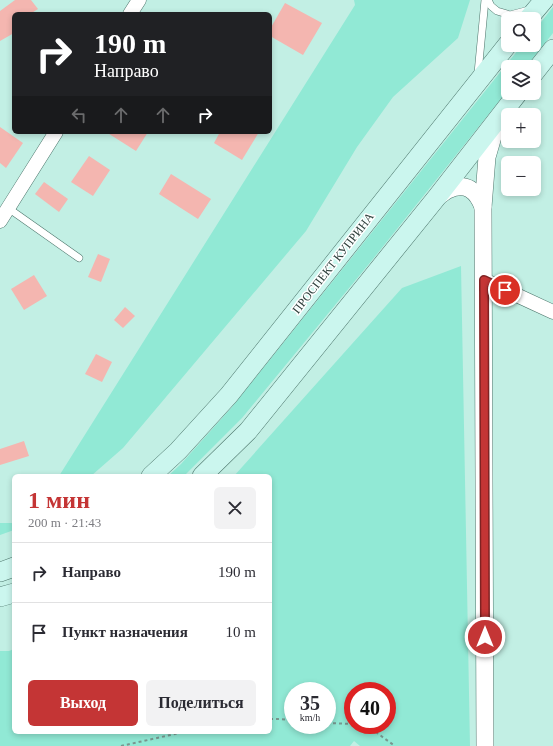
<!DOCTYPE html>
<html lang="ru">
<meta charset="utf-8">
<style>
:root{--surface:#fff;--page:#f2f2f3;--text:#2b2b33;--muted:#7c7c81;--line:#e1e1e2;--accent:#c43535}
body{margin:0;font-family:"Times New Roman",serif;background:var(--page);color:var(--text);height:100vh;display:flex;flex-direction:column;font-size:15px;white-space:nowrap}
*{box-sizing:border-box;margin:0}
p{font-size:13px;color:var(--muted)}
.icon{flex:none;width:22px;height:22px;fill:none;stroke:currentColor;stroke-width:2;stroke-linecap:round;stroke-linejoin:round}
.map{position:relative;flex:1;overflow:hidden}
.side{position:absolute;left:12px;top:474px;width:260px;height:260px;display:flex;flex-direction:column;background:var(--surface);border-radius:6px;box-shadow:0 2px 6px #0003}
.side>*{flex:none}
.banner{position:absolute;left:12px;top:12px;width:260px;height:122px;border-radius:6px;box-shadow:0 2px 6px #0003;background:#202124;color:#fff;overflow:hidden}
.buttons{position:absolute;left:501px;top:12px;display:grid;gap:8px}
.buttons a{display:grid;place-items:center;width:40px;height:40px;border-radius:6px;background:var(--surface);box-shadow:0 2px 6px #0003;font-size:20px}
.speed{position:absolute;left:284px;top:682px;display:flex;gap:8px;font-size:20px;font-weight:700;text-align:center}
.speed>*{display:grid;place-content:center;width:52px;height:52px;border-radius:50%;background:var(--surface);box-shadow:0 2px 6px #0003;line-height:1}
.speed small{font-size:10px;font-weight:400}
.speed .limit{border:6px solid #d22;background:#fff;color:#111}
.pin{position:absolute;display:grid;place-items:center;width:34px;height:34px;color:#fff;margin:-17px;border:2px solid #fff;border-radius:50%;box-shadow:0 1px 4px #0007}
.me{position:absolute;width:44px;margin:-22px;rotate:0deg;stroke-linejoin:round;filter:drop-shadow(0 0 3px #0008)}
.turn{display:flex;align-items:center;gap:14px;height:84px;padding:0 16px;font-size:18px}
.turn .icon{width:52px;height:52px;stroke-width:2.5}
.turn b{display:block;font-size:28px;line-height:34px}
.lanes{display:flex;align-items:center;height:38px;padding:0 16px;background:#0003;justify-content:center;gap:20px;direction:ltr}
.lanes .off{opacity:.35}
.round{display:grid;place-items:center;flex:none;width:42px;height:42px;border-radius:6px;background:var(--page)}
.head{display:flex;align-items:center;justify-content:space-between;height:68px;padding:0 16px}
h1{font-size:24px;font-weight:700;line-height:30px;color:var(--accent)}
.action{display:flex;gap:8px;margin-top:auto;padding:8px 16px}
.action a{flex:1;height:46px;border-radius:6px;background:var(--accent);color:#fff;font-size:16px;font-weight:700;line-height:46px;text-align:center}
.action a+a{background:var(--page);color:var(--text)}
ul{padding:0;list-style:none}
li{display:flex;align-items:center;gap:12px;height:60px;padding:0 16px;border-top:1px solid var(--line)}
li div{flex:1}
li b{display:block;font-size:15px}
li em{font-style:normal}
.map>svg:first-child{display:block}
.green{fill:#91e9d5;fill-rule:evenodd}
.building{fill:#f4b6b0}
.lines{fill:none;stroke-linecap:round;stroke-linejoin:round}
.service-casing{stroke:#4d766c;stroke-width:8}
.minor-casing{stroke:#4d766c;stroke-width:15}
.tertiary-casing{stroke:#4d766c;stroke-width:18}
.secondary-casing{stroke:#4d766c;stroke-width:20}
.path{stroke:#78978f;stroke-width:2;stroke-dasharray:3 3;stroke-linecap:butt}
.service{stroke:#fff;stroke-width:7}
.minor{stroke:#fff;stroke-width:14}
.tertiary{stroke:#fff;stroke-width:17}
.secondary{stroke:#cbf6ee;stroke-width:19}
.route-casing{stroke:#7f2222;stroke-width:10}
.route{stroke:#c43535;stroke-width:7}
.labels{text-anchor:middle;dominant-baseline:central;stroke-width:3;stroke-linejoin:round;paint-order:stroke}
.street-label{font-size:12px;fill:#2f413d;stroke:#fff}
</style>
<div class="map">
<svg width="553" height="746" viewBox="0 0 553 746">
<rect width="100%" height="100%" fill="#c2efe4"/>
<g class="green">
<polygon points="354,0 470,0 458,38 393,97 357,147 306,231 123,448 91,476 59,476 355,5"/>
<polygon points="553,7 553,33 526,67 508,67 508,90 373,259 242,418 184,476 168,476 181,464 232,407 522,45 534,45 534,31"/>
<path d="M461,266L470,746H360L354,741L350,746H0V651H9L14,649V732H270V476H234L402,288ZM293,691H327V725H293ZM353,691H387V725H353Z"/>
<polygon points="0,523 14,523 14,530 0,535"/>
</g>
<g class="building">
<polygon points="15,0 31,0 38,9 30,14 14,14 14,33 0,41 0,11"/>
<polygon points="285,3 322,23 303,55 270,36 270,29"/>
<polygon points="0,127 23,143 6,168 0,163"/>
<polygon points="106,132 148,132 136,151"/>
<polygon points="220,132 259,132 242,160 214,143"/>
<polygon points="89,156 110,170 93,196 71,182"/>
<polygon points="171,174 211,199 198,219 159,194"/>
<polygon points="44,182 68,199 59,212 35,194"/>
<polygon points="98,254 110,259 101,282 88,277"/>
<polygon points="34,275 47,296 24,310 11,289"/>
<polygon points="125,307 135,316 123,328 114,320"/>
<polygon points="96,354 112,362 102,382 85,374"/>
<polygon points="24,441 29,456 0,465 0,449"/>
</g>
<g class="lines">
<g class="service-casing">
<g id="service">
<polyline points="488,0 491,6 497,11 510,15 529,10"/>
<polyline points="478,73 485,0"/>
<polyline points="8,208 79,258"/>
</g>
</g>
<g class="minor-casing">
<g id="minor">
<polyline points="130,14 139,0"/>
<polyline points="0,221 56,132"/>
<polyline points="484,280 553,312"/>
</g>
</g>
<g class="tertiary-casing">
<g id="tertiary">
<path d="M437,197C441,195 444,192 448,190C466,181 477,191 483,207"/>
<polyline points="485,746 483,207 487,157 494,133 499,123"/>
</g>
</g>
<g class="secondary-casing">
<g id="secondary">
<polyline points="528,19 544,0"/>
<polyline points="534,73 553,49"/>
<polyline points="151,476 178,451 229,395 508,44"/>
<polyline points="202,476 248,431 437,197 518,93"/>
<polyline points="0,572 14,567"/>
<polyline points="0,597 14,593"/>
</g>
</g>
<g class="path">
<polyline points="270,719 279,719 293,720"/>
<polyline points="327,723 353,724"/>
<polyline points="366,725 395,746"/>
<polyline points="121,746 184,732"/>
</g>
<use href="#service" class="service"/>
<use href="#minor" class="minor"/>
<use href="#tertiary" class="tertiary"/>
<use href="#secondary" class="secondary"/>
</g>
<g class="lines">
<g class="route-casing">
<polyline id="route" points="485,637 484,280 505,290"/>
</g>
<use href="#route" class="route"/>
</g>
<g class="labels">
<g class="street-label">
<text transform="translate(333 263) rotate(-52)">ПРОСПЕКТ КУПРИНА</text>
</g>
</g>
</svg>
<div class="buttons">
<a><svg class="icon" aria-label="search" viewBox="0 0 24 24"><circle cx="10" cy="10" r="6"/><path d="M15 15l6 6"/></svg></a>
<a><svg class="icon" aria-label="layers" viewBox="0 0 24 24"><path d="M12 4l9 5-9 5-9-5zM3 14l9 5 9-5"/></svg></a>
<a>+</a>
<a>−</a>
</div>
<div class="speed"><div>35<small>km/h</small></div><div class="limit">40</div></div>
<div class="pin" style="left:505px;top:290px;background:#d93025"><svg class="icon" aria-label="arrive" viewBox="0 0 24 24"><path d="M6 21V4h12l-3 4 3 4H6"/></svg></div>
<svg class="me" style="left:485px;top:637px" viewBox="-20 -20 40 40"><circle r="17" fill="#c43535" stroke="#fff" stroke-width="3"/><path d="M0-11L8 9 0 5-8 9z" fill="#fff"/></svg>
<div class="banner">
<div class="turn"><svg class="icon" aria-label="right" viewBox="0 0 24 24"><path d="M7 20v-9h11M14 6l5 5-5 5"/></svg><div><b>190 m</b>Направо</div></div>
<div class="lanes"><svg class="icon off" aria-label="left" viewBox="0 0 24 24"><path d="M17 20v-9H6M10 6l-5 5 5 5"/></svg><svg class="icon off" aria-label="ahead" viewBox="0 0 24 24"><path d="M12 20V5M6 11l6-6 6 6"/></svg><svg class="icon off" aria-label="ahead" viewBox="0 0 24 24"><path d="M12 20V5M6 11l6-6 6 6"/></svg><svg class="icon" aria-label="right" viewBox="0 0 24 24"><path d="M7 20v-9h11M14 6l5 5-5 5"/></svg></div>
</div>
<section class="side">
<div class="head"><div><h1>1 мин</h1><p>200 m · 21:43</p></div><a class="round"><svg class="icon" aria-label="close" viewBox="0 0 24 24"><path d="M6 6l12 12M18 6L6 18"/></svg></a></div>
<ul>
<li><svg class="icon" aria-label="right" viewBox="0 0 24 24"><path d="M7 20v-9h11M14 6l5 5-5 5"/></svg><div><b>Направо</b></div><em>190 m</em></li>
<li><svg class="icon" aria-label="arrive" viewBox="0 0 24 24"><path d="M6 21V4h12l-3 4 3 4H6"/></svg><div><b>Пункт назначения</b></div><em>10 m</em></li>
</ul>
<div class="action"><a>Выход</a><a>Поделиться</a></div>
</section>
</div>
